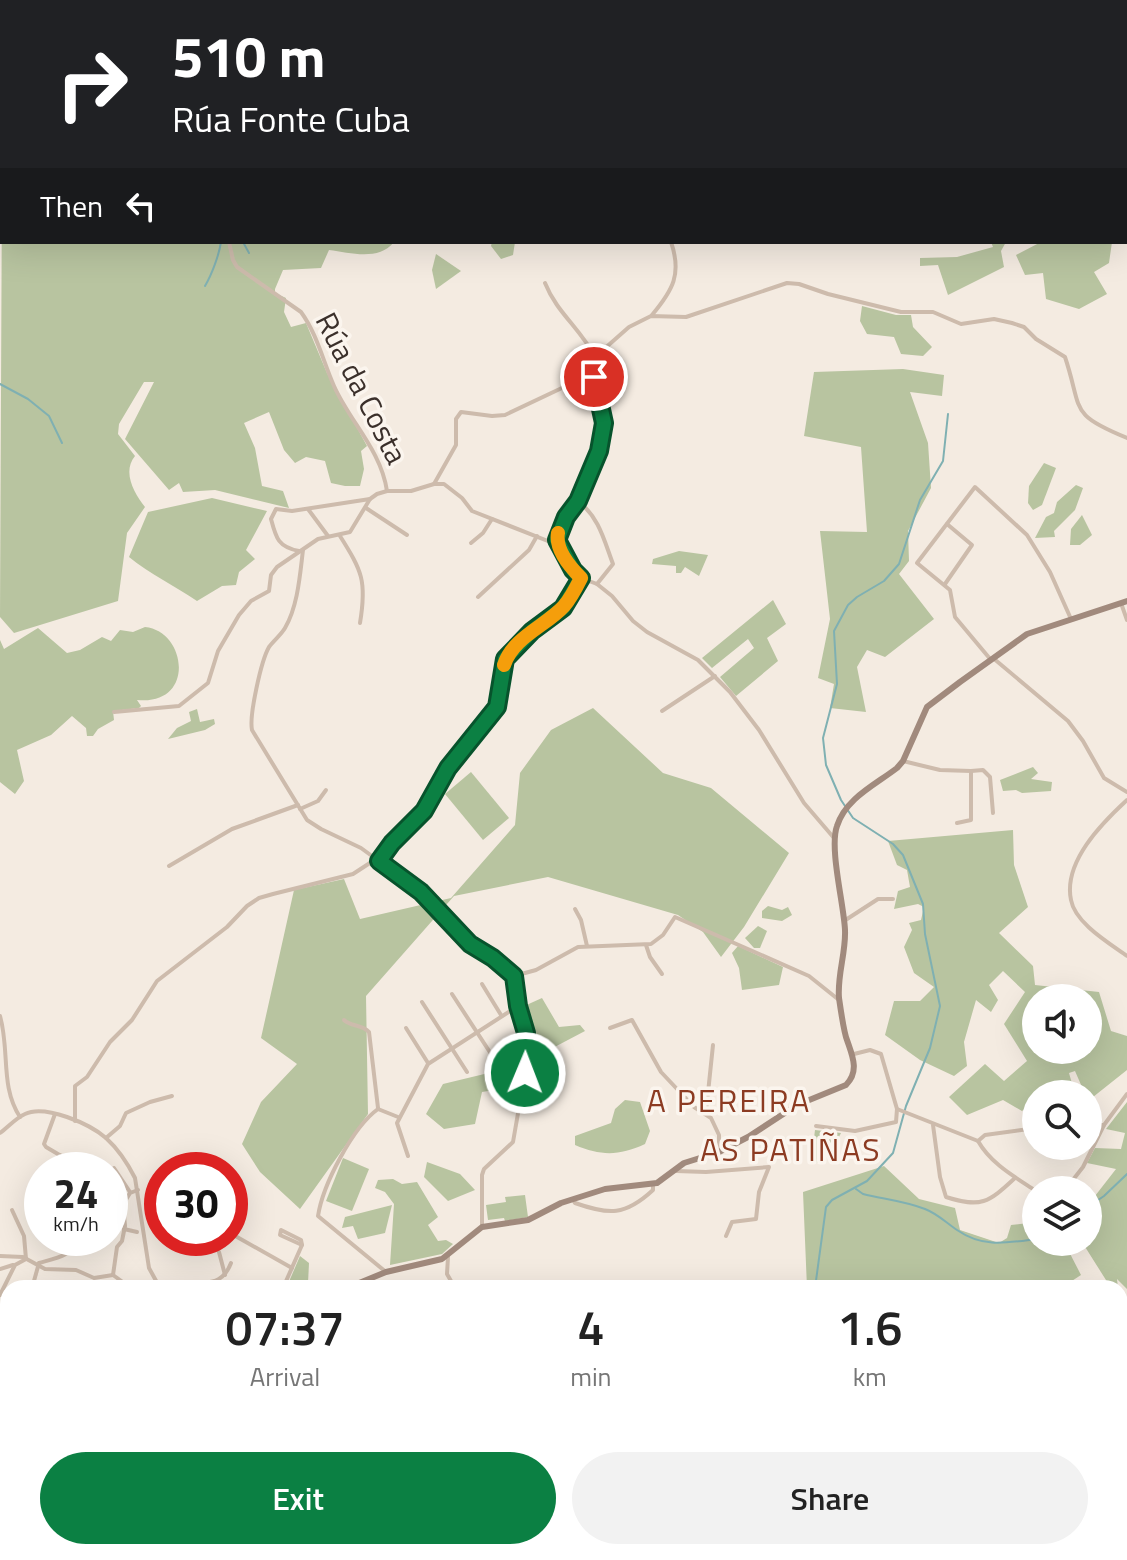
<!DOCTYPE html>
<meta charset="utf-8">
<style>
:root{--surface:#fff;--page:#f2f2f2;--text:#222;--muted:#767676;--accent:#0b8043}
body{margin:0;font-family:"Titillium Web",sans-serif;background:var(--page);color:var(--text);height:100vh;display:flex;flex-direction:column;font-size:30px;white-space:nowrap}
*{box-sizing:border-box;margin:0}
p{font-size:26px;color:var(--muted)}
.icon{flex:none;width:44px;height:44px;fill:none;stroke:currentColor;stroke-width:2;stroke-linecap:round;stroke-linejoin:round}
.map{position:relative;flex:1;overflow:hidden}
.side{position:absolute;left:0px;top:1280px;width:1128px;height:280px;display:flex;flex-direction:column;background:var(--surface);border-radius:24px 24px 0 0;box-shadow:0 8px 32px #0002}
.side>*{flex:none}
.top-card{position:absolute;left:0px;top:0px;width:1128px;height:244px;box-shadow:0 8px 32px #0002;background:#202124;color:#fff;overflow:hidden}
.tools{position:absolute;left:1022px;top:984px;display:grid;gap:16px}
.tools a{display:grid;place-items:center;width:80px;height:80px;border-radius:50%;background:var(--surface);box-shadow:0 8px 32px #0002;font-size:40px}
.speed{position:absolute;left:24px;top:1152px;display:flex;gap:16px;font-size:40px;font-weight:700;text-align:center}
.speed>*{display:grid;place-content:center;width:104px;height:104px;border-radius:50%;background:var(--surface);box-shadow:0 8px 32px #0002;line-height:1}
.speed small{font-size:20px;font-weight:400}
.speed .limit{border:12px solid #d22;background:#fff;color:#111}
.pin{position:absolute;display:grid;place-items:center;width:68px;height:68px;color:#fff;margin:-34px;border:4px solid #fff;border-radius:50%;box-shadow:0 2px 8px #0007}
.me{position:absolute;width:88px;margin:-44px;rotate:1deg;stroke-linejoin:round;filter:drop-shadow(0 0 6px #0008)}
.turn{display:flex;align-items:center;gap:28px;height:168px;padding:0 40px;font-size:36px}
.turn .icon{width:104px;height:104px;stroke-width:2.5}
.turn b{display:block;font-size:56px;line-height:68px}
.then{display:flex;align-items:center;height:76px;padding:0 40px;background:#0003;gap:16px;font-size:30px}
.eta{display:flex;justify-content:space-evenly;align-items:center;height:136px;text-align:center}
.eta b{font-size:48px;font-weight:600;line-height:56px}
.primary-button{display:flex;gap:16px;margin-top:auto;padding:16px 40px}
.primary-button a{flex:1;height:92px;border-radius:48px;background:var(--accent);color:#fff;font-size:32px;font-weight:600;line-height:92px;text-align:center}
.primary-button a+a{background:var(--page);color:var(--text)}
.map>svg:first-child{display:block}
.green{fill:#b8c4a0;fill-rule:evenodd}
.water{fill:#7fb0b2}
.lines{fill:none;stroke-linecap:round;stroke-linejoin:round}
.stream{stroke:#7fb0b2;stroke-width:2}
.minor{stroke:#cdbbac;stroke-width:4}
.tertiary{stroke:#cdbbac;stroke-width:5}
.secondary{stroke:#a18a7d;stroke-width:6}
.route-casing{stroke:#07532c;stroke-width:20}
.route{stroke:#0b8043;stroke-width:14}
.slow{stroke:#f59e0b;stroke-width:14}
.labels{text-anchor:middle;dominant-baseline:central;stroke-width:7;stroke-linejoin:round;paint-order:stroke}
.street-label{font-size:30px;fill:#3b302b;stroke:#fbf5ee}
.neighbourhood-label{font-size:32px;letter-spacing:2px;fill:#8c3b22;stroke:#fbf5ee}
</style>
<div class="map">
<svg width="1127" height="1560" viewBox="0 0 1127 1560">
<rect width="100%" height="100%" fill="#f4ebe1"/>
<g class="green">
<polygon points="198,0 1005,0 1005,1 197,2"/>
<path d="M2,175V242H394C379,261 351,253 329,250L321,268L283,270L275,289V293L286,298L284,312L291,327L306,323L327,373L367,446L361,451L364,469L360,486H345L331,483L325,461L306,457L295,463L284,450L269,412L244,423L255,448L262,486L283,491L289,508L215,490L183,492L179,483L169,490L125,439L154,382H144L119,424L118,434L135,456C122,472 134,493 145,507L127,533L118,601L14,633L0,617Z"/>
<polygon points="492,242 515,242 513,255 501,259 491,246"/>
<polygon points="991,242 1006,242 1001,251 1004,267 948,295 938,265 920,266 920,258 957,257 993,247"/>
<polygon points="1041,242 1112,242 1109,263 1094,272 1107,294 1079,309 1046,299 1043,273 1025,275 1016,255"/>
<polygon points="436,254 461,271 436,289 432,270"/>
<polygon points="862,306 896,315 911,315 913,327 932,347 923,356 901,354 894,337 867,334 860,321"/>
<polygon points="610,362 620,366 620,374 601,393 595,373 601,364"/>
<polygon points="903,369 944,375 942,396 910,392 928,443 931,488 908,531 909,561 899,574 934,619 885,657 867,650 857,667 866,712 830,708 834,684 818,678 830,619 820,531 867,532 861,447 804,436 814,372"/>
<polygon points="1044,463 1056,468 1042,505 1033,510 1028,503 1029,486"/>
<polygon points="1076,485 1083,488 1075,510 1054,531 1055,537 1035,538 1046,517 1054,513 1057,502"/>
<path d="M212,498L267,511L246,550L255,559L239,572L236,585L222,586L197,601C175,586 150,574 129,557L148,512Z"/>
<polygon points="1082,515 1092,535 1080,545 1070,545 1071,529"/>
<polygon points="679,551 708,555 699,576 685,567 681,573 676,573 676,566 652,564 653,559"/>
<polygon points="773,600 786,624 767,638 778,661 736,696 720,677 754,648 748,639 712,668 702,658"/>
<path d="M145,627C187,631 196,706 137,700L141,706L139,708L113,711L114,720L98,729L93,736H87L86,728L72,716L51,735L17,750L24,781L15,794L0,782V640L4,649L38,628L67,653L80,650L102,637L111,641L120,630L133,632Z"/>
<polygon points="593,708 663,773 711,788 789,853 744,927 721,957 703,932 678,915 548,877 454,896 366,996 368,1114 300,1209 260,1172 242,1144 261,1102 297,1064 261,1038 294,890 344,879 360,919 451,898 515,825 520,773 551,730"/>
<polygon points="197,709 200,722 214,719 215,724 205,730 168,739 177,728 191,721 189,712"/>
<polygon points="1033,767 1038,773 1031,779 1052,782 1051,791 1022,793 1016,790 1003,791 1000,780"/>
<polygon points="471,772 509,818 483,840 445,794"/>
<path d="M1013,830L1014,865L1028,907L999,933L1033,966L1035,985L1099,992L1111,1031L1127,1036V1070L1088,1101V1094H1085L1075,1071L1069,1073L1075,1094H1036V1107L1031,1104L1022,1111L1003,1100L967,1115L949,1097L985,1064L1004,1081L1027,1061L1004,1024L1025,992L1003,971L989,985L998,1000L991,1012L976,1000L964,1042L967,1066L954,1076L920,1060L885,1035L894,1001H920L934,987L914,973L904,947L912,930L909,923L921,920L924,907L918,904L894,909L898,891L910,887L907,870L897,865L888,841ZM1036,998H1088V1050H1036Z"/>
<polygon points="768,906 782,910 788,907 792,915 782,921 762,918 762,911"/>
<polygon points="758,926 767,931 760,948 754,948 745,938"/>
<polygon points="738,946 783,967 779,985 742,990 739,968 732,953"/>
<polygon points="542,998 559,1027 580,1025 585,1031 547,1051 533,1051 522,1007"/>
<polygon points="505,1069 518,1075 513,1087 482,1092 475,1124 444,1129 426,1114 443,1084"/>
<path d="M625,1100L640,1102L650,1131L645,1144C619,1156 601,1156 575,1145V1136L611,1123L615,1109Z"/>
<polygon points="1127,1102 1127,1289 1117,1279 1118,1288 1111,1288 1082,1242 1088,1242 1088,1205 1116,1169 1087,1163 1095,1148 1121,1149 1125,1133 1106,1129"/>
<polygon points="815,1130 841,1133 832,1150 817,1163 813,1146"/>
<polygon points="343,1158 369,1169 352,1211 326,1201"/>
<polygon points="427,1162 460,1174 475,1190 448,1201 424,1177"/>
<polygon points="884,1166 919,1199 955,1208 960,1230 999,1243 1007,1238 1011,1225 1036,1222 1036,1242 1064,1242 1081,1275 1061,1288 807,1288 803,1192"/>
<polygon points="393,1179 402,1184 417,1182 438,1217 428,1225 438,1241 446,1240 453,1244 442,1254 390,1265 394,1204 385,1192 375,1188 378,1180"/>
<polygon points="525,1195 528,1217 505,1221 504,1218 488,1220 486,1205 506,1202 505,1197"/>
<polygon points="392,1205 385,1233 358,1239 353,1226 342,1228 345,1217"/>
<polygon points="300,1256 309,1263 308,1283 290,1288 288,1284"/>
<polygon points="1120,1296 1127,1309 1127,1370 1125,1370 1120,1333"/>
<polygon points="1127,1466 1127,1560 1092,1560 1093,1552 1120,1552 1120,1476"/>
<polygon points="891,1552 938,1552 921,1560 892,1560"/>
</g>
<g class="water">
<polygon points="0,0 210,0 2,2 0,229"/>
<polygon points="8,1351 8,1395 6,1386 2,1388 0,1354"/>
<polygon points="8,1433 8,1552 310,1552 310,1560 0,1560 0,1438 2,1434"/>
</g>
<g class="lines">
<g class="stream">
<polyline points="243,242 249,253"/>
<path d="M205,286C212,274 219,255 221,242"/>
<polyline points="0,384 28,399 49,416 62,443"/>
<path d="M856,1189L863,1194C883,1199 905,1201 925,1209C938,1214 945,1222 957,1230C983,1248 1006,1243 1036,1239"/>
<polyline points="1088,1207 1104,1196 1127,1174"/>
<polyline points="815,1288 826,1207 832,1200 867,1181 893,1153 906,1106 930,1048 940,1006 925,934 923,904 903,855 893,844 853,818 841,800 826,765 823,738 837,684 834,631 848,605 857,597 884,581 899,564 920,500 943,461 948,414"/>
<polyline points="737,1560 745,1552"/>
</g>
<g class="minor">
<polyline points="1126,87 1127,87"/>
<polyline points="1126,228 1127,229"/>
<path d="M229,242L233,260L237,267L301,312C317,334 323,361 334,386C350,422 381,450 387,491"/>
<path d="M652,315C673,290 682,274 671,242"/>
<path d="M434,484L456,445V419L461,412L492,416L505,415L564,387L582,363L595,357C580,328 557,313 545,283"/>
<path d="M578,501C599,517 604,540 613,564L597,584"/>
<polyline points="366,508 407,535"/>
<polyline points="308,509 328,536"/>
<path d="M340,536C362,571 367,581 360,623"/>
<polyline points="471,543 483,533 492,519"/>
<path d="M303,550C300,574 298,606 285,628C281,635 274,640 269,647C261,661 249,716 252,730L307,820L321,829L361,848L421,892L470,944L493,958L514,976L518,1006L526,1033L525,1073L513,1142L484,1169L482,1175V1227"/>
<path d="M299,551C278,547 276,538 271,519L276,509L292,511L370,499"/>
<polyline points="945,584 972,545 947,524"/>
<polyline points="478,597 529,550 537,536"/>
<polyline points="1121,603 1127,620"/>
<polyline points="993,658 1068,721 1083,741 1104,778 1127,792"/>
<polyline points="991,660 955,617 950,590 917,563 975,487 1027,535 1050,572 1071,619"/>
<polyline points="662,711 715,676"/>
<polyline points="114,712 179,706 208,683 218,651 239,615 251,601 269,591 271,575 277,567 318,539 350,532 370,499 377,494 387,491 411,491 434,484 444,484 462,498 472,511 558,545"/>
<polyline points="903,761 940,770 971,771 971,820 957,823"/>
<polyline points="971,771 983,770 990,777 993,813"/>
<path d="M1127,800C1102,823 1063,862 1071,900C1075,923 1109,943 1127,956"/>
<polyline points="300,809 318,801 326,790"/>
<path d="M834,838L804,803L759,730L730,692L698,660L647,632L633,621L612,596L597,584L581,578L573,570L558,545V533L578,501L599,451L604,423L594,377L595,357L629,327L651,316L686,317L787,283L799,284L828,294L901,312H933L961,324L994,319L1012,323L1024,327L1036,339L1065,357C1083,411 1068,414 1127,438"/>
<polyline points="379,861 392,843 424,811 448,768 497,707 505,659 532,631 563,608 581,578"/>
<polyline points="169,866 232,829 298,805"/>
<polyline points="575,909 581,920 587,946"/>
<polyline points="844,921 878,899 893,899"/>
<polyline points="646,945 650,957 662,974"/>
<polyline points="514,976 536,970 578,947 651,944 663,935 675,917 809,976 839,1000"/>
<polyline points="482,984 501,1015"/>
<polyline points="452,994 495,1060 501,1063"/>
<polyline points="422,1002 467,1072"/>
<path d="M0,1016C10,1051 0,1087 20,1117"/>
<path d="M344,1020C351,1027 362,1024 369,1032L378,1108"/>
<polyline points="406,1028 428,1063"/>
<polyline points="610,1028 632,1020 661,1072 694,1107 711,1118 719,1135 719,1152"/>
<path d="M378,1109C353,1127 323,1184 318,1216L386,1272"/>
<polyline points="378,1109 398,1117"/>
<path d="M897,1109L978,1141C991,1164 1015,1177 1036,1191"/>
<polyline points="706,1112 713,1045"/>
<polyline points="55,1114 44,1144 46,1147 85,1170"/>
<polyline points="75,1121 75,1086 87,1077 110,1042 132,1020 157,981 227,927 247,906 259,898 273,894 353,874 376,859"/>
<path d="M933,1125L940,1177L946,1197C981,1208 988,1203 1015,1178"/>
<polyline points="1088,1125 1104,1125"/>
<polyline points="816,1126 855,1131 896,1122 897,1109 881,1054 870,1050 854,1054"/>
<path d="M0,1133C8,1127 16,1118 25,1114C45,1104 90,1124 106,1138C118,1149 128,1164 135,1178L149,1268L160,1288"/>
<polyline points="106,1138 120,1126 126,1113 150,1102 172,1096"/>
<polyline points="978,1141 985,1135 1036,1128"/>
<polyline points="408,1156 397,1123 428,1064 518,1006"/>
<polyline points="114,1168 130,1192"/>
<polyline points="47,1170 60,1155"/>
<polyline points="676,1171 706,1172 769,1167 759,1192 756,1219 732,1222 726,1236"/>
<polyline points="42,1176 34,1185 42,1197"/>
<polyline points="1065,1190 1083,1167 1104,1125 1127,1094"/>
<path d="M573,1199L575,1203C609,1215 625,1216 653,1190V1184"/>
<polyline points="12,1210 24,1236 26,1259"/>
<polyline points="110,1215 121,1208 130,1193 138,1190"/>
<polyline points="124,1229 137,1232"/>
<polygon points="281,1230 301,1240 302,1245 280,1235"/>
<polyline points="230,1233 292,1268"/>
<polyline points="219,1252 225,1275"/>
<polyline points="0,1256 23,1257 45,1269 76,1270 94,1278 113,1275"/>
<polyline points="448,1257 447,1274 455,1288"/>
<path d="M39,1263C64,1256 65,1257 84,1238"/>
<polyline points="0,1269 13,1265"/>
<polyline points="113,1275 117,1247 122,1241 125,1226 123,1205"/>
<polyline points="113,1275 131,1288"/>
<polyline points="32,1288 39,1263"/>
<path d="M165,1288C189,1273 218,1297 231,1263"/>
<polyline points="283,1288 302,1245"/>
<polyline points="0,1295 15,1265 26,1259"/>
<polyline points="1120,1465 1127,1485"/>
<polyline points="470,1552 474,1560"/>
<polyline points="776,1552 777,1560"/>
<polyline points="530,1560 531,1552"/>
<polyline points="857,1560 857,1552"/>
<polyline points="1038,1560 1048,1552"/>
</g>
<polyline class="tertiary" points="1120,1394 1127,1394"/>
<g class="secondary">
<path d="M347,1288L386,1272L442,1259L482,1227L528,1220L561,1203L605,1189L657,1183L684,1163L719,1152L748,1137L797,1105L846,1085C860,1071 852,1055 847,1040C844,1033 840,1005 839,998C837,975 846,953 845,930C844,905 829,848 837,826C846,798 875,785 897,768L903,761L927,707L960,682L1027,634L1127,601"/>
<polyline points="343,1552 345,1560"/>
</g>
</g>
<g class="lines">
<g class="route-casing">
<polyline id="route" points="525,1073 526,1033 518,1006 514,976 493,958 470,944 421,892 379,861 392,843 424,811 448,768 497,707 505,659 532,631 563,608 581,578 573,570 557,540 566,517 578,501 599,451 604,423 594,377"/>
</g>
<use href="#route" class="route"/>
<path class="slow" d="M504,665C513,637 546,626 564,606C571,598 576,588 581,578C570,567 555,549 558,533"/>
</g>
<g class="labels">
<g class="street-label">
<text transform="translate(362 388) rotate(63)">Rúa da Costa</text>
</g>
<g class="neighbourhood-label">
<text x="729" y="1100">A PEREIRA</text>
<text x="791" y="1149">AS PATIÑAS</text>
</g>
</g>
</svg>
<div class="tools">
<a><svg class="icon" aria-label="sound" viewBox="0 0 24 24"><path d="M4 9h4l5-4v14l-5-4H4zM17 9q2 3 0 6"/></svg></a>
<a><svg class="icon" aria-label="search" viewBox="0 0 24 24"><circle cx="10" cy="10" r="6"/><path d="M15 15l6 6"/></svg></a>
<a><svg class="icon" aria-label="layers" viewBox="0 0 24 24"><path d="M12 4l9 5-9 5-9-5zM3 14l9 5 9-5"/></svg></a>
</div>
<div class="speed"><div>24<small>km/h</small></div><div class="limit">30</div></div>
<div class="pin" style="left:594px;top:377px;background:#d93025"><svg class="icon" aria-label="arrive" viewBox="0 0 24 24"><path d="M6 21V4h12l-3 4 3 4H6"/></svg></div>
<svg class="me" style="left:525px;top:1073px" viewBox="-20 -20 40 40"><circle r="17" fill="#0b8043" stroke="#fff" stroke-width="3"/><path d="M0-11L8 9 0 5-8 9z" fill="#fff"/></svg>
<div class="top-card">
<div class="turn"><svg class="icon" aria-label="right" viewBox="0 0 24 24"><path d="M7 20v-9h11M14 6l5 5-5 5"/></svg><div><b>510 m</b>Rúa Fonte Cuba</div></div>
<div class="then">Then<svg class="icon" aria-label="left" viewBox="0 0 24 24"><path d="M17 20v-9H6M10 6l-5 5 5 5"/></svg></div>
</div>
<section class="side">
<div class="eta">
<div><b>07:37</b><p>Arrival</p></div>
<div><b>4</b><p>min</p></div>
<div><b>1.6</b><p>km</p></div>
</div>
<div class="primary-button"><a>Exit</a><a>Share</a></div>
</section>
</div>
